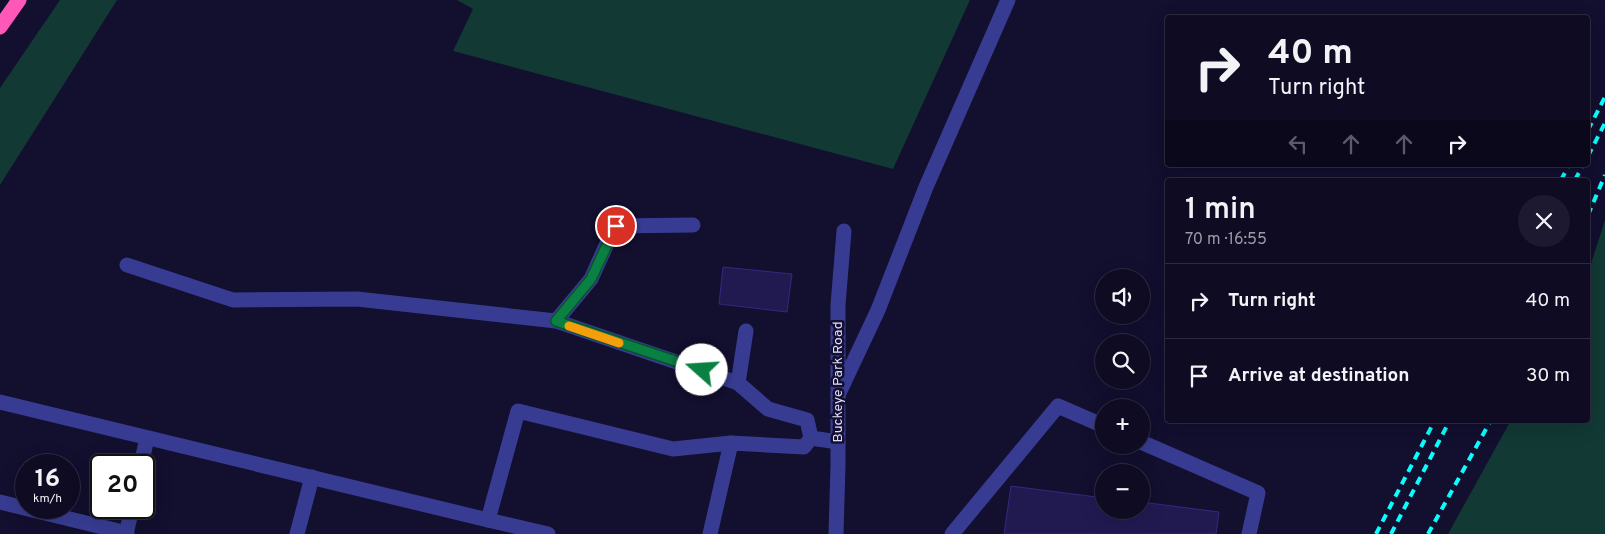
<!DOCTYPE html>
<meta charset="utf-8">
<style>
:root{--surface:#0e0b23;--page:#1c1930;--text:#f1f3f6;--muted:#9b9ba6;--line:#2e2b41}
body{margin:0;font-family:Overpass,sans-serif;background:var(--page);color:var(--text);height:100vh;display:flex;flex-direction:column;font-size:19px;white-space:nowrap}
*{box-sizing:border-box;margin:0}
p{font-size:16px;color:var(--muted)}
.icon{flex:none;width:28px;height:28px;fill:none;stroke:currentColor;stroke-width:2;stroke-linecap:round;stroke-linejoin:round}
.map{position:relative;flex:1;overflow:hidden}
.panel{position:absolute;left:1165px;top:178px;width:425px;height:245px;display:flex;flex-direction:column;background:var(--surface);border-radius:5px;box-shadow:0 5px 20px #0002,0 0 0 1px var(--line)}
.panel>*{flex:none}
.banner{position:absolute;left:1165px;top:15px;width:425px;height:152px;border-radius:5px;box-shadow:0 5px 20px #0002,0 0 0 1px var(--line);background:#0e0b23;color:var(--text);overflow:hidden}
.fabs{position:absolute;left:1095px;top:269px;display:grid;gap:10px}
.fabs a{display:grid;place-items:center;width:55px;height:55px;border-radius:50%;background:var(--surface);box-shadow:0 5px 20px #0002,0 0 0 1px var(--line);font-size:25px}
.speed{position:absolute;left:15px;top:454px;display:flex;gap:10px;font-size:25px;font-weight:700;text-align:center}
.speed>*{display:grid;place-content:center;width:65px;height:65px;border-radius:50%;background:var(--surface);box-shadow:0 5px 20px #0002,0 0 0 1px var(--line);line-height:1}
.speed small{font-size:12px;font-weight:400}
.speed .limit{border:2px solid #111;border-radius:8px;background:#fff;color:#111}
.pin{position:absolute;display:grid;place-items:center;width:42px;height:42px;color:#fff;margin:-21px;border:2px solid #fff;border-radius:50%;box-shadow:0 1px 5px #0007}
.me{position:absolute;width:55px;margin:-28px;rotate:289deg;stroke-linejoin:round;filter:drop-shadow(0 0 4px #0008)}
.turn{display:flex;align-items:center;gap:18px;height:105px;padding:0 20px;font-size:22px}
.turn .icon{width:65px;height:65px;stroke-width:2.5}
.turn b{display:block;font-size:35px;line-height:42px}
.lanes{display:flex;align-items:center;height:48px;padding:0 20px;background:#0003;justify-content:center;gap:25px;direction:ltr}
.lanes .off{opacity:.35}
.round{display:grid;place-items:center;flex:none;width:52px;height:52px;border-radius:26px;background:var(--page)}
.summary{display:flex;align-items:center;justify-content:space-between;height:85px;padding:0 20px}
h1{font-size:30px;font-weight:600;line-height:38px}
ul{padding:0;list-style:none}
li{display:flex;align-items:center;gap:15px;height:75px;padding:0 20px;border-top:1px solid var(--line)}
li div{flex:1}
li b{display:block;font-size:19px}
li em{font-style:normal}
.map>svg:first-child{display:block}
.green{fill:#123934}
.building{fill:#201a51;stroke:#332a7f}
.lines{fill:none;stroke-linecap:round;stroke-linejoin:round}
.minor{stroke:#373c92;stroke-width:15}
.highway{stroke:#ff58b8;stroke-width:15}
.rail{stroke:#09feff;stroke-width:4;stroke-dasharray:8 6;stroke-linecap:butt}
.route-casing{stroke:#07532c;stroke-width:12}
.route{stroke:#0b8043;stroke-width:9}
.slow{stroke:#f59e0b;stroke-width:9}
.labels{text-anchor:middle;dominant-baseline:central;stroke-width:5;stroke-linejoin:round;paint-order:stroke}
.street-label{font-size:14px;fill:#deddff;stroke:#120f2f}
</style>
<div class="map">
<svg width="1605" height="534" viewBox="0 0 1605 534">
<rect width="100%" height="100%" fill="#120f2f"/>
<g class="green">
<polygon points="60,0 117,0 0,185 0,88"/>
<polygon points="457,0 970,0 893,169 453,51 473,9"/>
<polygon points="1605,220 1605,534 1448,534 1511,420 1588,420 1588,273"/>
</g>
<g class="building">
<polygon points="723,267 792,274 787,312 719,304"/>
<polygon points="1011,486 1104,498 1104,510 1141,510 1141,502 1219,512 1216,534 1004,534"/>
</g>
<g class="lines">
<g class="minor">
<polyline points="127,265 233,300 357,299 556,321 738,383"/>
<polyline points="556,321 591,279 615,226 693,225"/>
<polyline points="746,331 738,383 768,409 807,420 811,438 838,442"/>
<polyline points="838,395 878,310 926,187 1008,0"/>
<polyline points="0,402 488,520"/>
<polyline points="1141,442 1258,493 1249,534"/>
<polyline points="141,465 147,438"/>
<polyline points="0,502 127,533"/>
<polyline points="126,534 132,508"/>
<polyline points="297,534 312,477"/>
<polyline points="548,534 488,520 518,411 673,449 731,443"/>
<polyline points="710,534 731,443 804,447 811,438"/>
<polyline points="836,534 838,465 838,305 844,231"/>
<polyline points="952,534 1058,406 1104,426"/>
</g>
<polyline class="highway" points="0,27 19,0"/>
<g class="rail">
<polyline points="1588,130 1605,97"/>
<polyline points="1588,156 1605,123"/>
<polyline points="1561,180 1569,165"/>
<polyline points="1575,180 1583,165"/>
<polyline points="1588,215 1605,175"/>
<polyline points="1376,534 1435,420"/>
<polyline points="1391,534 1450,420"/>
<polyline points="1428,534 1491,420"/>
</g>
</g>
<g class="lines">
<g class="route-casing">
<polyline id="route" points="616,226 591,279 556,321 702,370"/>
</g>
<use href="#route" class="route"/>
<polyline class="slow" points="569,326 619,343"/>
</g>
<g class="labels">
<g class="street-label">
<text transform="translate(838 382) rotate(-90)">Buckeye Park Road</text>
</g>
</g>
</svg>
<div class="fabs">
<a><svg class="icon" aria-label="sound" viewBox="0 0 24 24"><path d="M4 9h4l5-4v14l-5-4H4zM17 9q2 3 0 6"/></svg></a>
<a><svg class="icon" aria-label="search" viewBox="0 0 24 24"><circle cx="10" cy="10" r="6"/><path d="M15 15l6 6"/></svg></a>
<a>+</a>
<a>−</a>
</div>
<div class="speed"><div>16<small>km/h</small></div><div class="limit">20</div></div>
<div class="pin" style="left:616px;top:226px;background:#d93025"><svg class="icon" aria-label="arrive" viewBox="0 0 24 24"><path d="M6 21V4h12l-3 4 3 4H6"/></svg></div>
<svg class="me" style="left:702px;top:370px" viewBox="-20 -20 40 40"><circle r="19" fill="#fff"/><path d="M0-13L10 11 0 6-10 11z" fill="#0b8043"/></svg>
<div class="banner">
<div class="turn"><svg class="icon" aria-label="right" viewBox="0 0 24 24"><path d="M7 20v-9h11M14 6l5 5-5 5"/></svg><div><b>40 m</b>Turn right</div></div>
<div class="lanes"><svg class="icon off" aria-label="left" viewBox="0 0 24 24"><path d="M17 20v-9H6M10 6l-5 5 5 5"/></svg><svg class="icon off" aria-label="ahead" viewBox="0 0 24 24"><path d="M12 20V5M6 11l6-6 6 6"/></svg><svg class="icon off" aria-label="ahead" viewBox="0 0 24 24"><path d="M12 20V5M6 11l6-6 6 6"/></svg><svg class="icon" aria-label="right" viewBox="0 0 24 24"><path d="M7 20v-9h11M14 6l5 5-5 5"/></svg></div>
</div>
<section class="panel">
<div class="summary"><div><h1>1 min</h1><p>70 m · 16:55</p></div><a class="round"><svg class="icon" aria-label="close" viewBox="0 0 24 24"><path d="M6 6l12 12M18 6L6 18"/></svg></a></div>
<ul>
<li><svg class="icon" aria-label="right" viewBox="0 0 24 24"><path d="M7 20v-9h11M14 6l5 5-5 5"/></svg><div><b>Turn right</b></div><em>40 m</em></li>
<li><svg class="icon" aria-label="arrive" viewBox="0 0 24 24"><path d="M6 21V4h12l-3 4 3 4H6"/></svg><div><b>Arrive at destination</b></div><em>30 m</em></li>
</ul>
</section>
</div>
